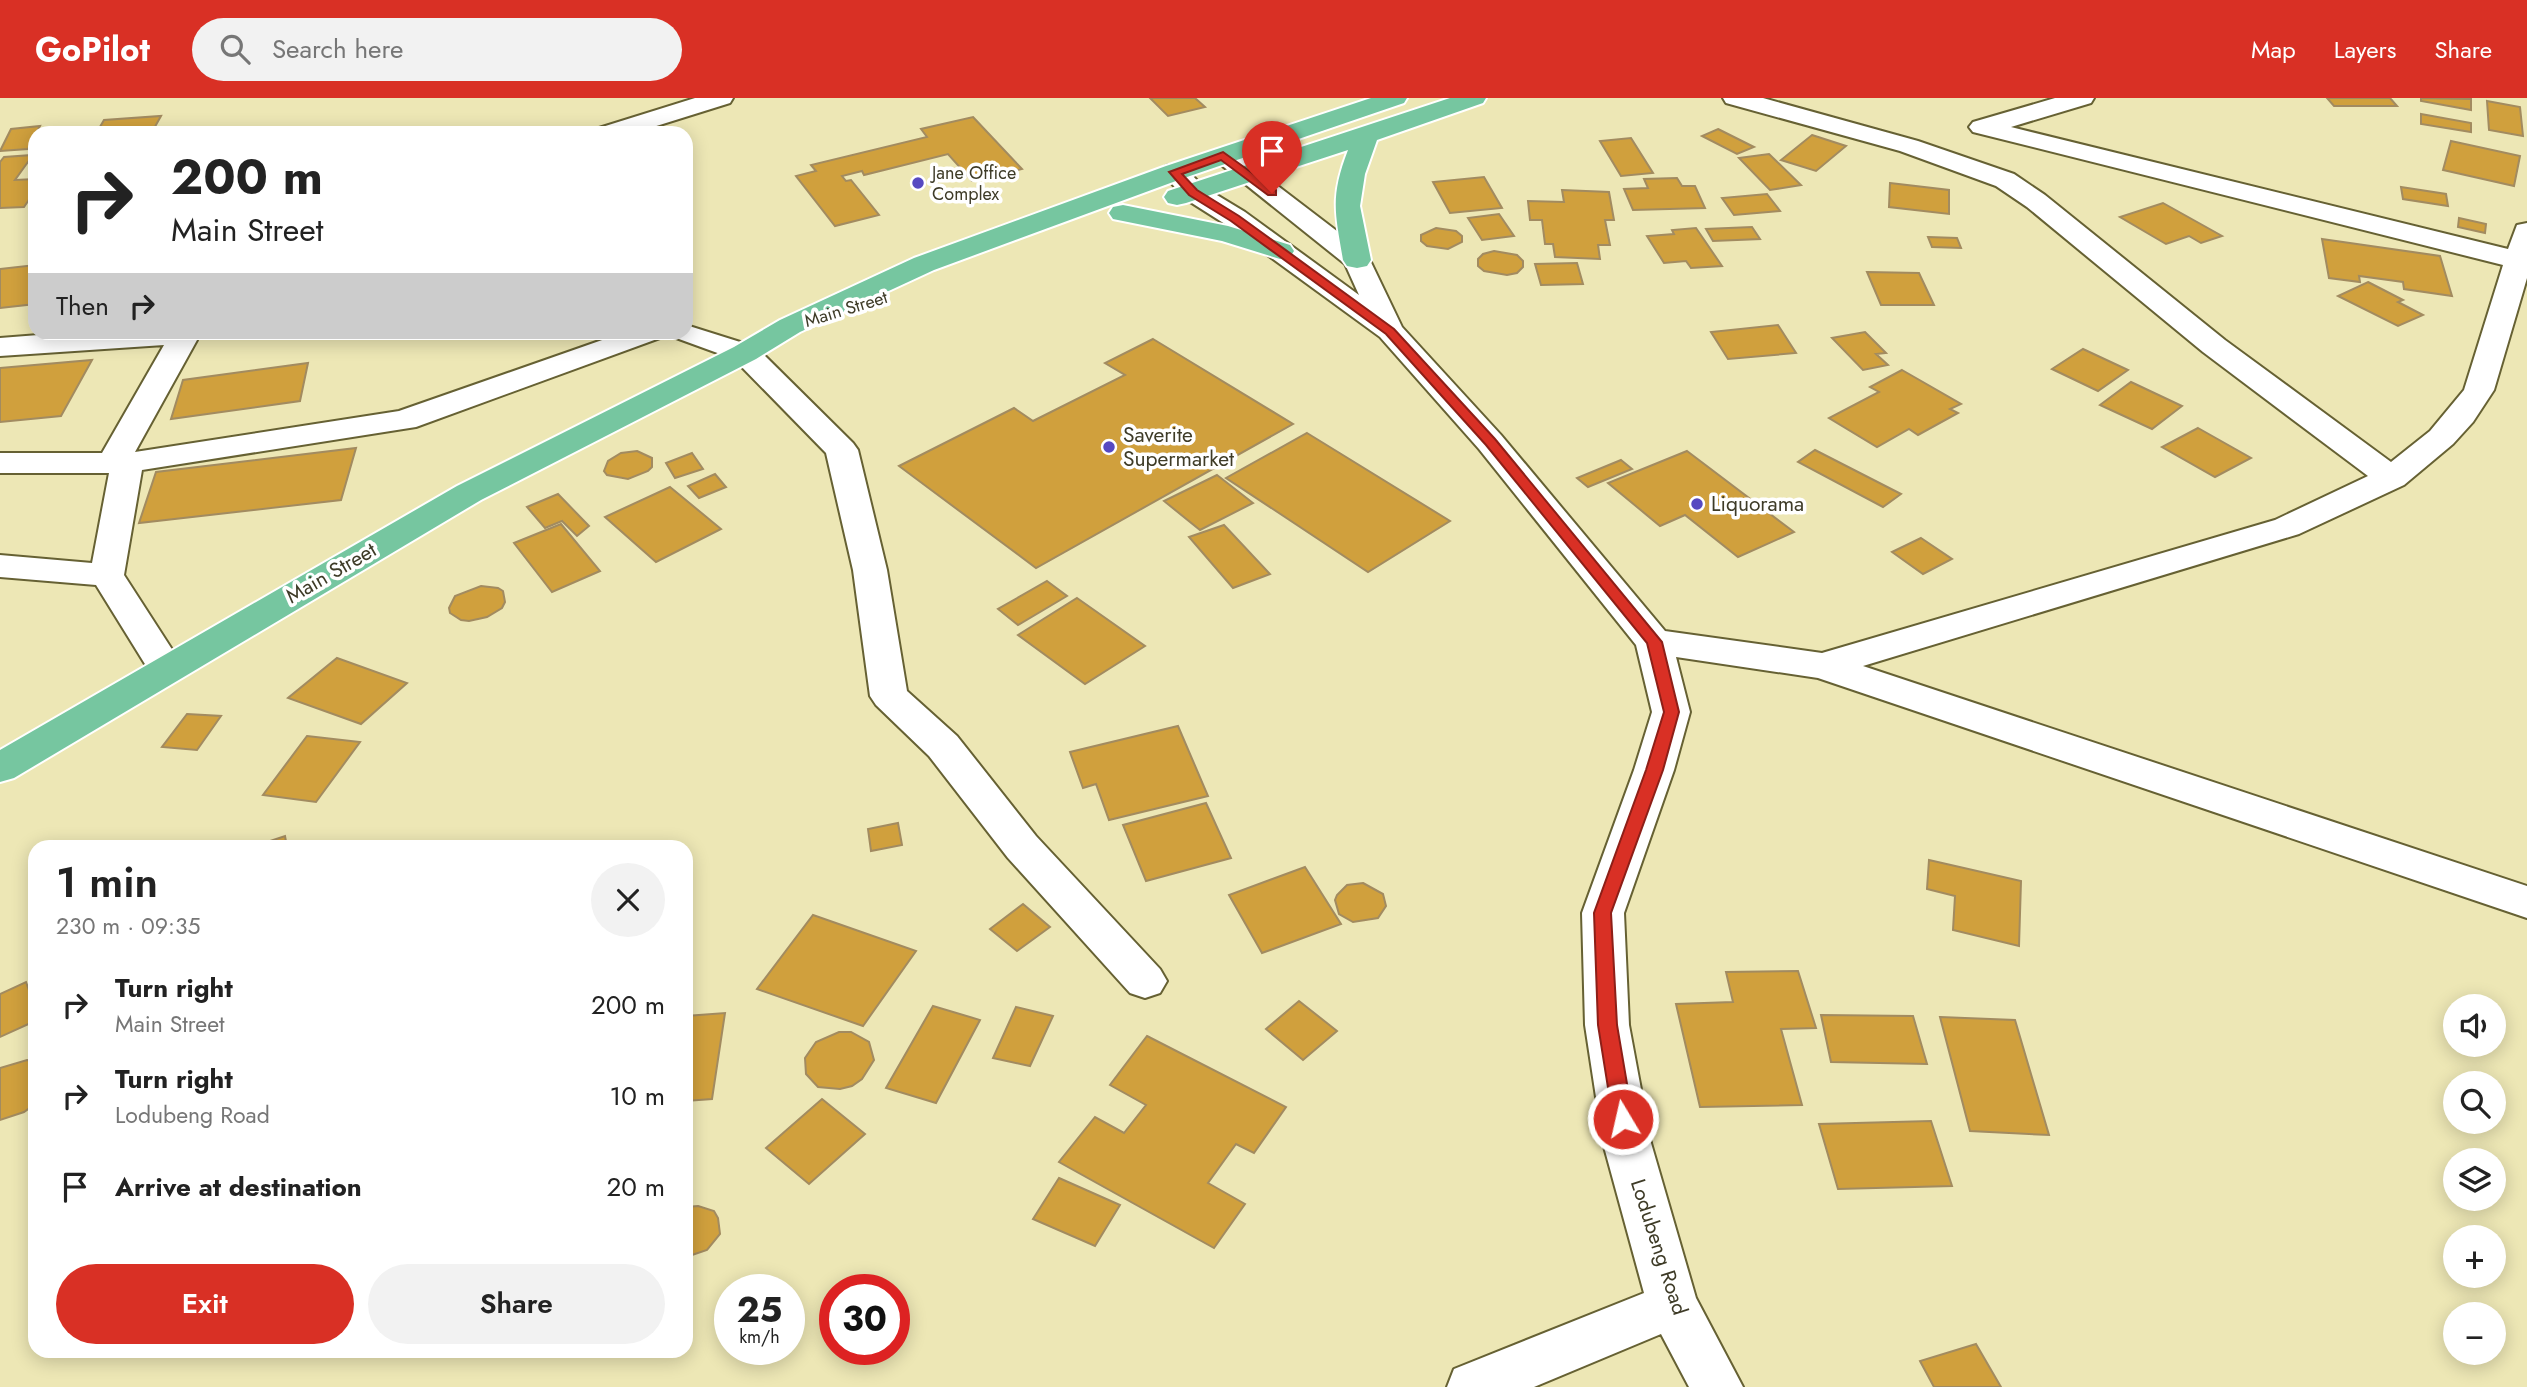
<!DOCTYPE html>
<meta charset="utf-8">
<style>
:root{--surface:#fff;--page:#f2f2f2;--text:#222;--muted:#767676;--accent:#d93025}
body{margin:0;font-family:Jost,sans-serif;background:var(--page);color:var(--text);height:100vh;display:flex;flex-direction:column;font-size:26px;white-space:nowrap}
*{box-sizing:border-box;margin:0}
p{font-size:23px;color:var(--muted)}
.icon{flex:none;width:38px;height:38px;fill:none;stroke:currentColor;stroke-width:2;stroke-linecap:round;stroke-linejoin:round}
.map{position:relative;flex:1;overflow:hidden}
.panel{position:absolute;left:28px;top:742px;width:665px;height:518px;display:flex;flex-direction:column;background:var(--surface);border-radius:21px;box-shadow:0 4px 18px #0003}
.panel>*{flex:none}
.top-card{position:absolute;left:28px;top:28px;width:665px;height:214px;border-radius:21px;box-shadow:0 4px 18px #0003;background:#fff;color:var(--text);overflow:hidden}
.tools{position:absolute;left:2443px;top:896px;display:grid;gap:14px}
.tools a{display:grid;place-items:center;width:63px;height:63px;border-radius:50%;background:var(--surface);box-shadow:0 4px 18px #0003;font-size:35px}
.speed{position:absolute;left:714px;top:1176px;display:flex;gap:14px;font-size:35px;font-weight:700;text-align:center}
.speed>*{display:grid;place-content:center;width:91px;height:91px;border-radius:50%;background:var(--surface);box-shadow:0 4px 18px #0003;line-height:1}
.speed small{font-size:18px;font-weight:400}
.speed .limit{border:10px solid #d22;background:#fff;color:#111}
.pin{position:absolute;display:grid;place-items:center;width:60px;height:60px;color:#fff;margin:-72px -30px;border-radius:50% 50% 50% 0;rotate:-45deg;box-shadow:0 0 7px #0007}
.pin .icon{rotate:45deg}
.me{position:absolute;width:77px;margin:-38px;rotate:351deg;stroke-linejoin:round;filter:drop-shadow(0 0 5px #0008)}
.turn{display:flex;align-items:center;gap:24px;height:147px;padding:0 28px;font-size:32px}
.turn .icon{width:91px;height:91px;stroke-width:2.5}
.turn b{display:block;font-size:49px;line-height:60px}
.then{display:flex;align-items:center;height:66px;padding:0 28px;background:#0003;gap:14px;font-size:26px}
.round{display:grid;place-items:center;flex:none;width:74px;height:74px;border-radius:37px;background:var(--page)}
.overview{display:flex;align-items:center;justify-content:space-between;height:119px;padding:0 28px}
h1{font-size:42px;font-weight:600;line-height:52px}
.action{display:flex;gap:14px;margin-top:auto;padding:14px 28px}
.action a{flex:1;height:80px;border-radius:42px;background:var(--accent);color:#fff;font-size:28px;font-weight:600;line-height:80px;text-align:center}
.action a+a{background:var(--page);color:var(--text)}
ul{padding:0;list-style:none}
li{display:flex;align-items:center;gap:21px;height:91px;padding:0 28px}
li div{flex:1}
li b{display:block;font-size:26px}
li em{font-style:normal}
header{display:flex;align-items:center;gap:42px;box-sizing:border-box;height:98px;padding:0 35px;background:var(--accent);color:#fff}
header strong{font-size:33px}
nav{display:flex;gap:38px;margin-inline-start:auto;font-size:24px}
.search{width:490px;height:63px;background:var(--page);display:flex;align-items:center;gap:18px;box-sizing:border-box;padding:0 24px;border-radius:38px;color:var(--muted);font-size:26px}
.map>svg:first-child{display:block}
.building{fill:#d0a03d;stroke:#a28b60;stroke-width:2}
.lines{fill:none;stroke-linecap:round;stroke-linejoin:round}
.minor-casing{stroke:#666133;stroke-width:4}
.highway-casing{stroke:#fff;stroke-width:4}
.minor{fill:#fff;fill-rule:evenodd}
.highway{fill:#76c6a0;fill-rule:evenodd}
.route{fill:#d93025;stroke:#8d1f18;stroke-width:2}
.poi-dot{fill:#5649c1;stroke:#fff;stroke-width:2.5}
.labels{text-anchor:middle;dominant-baseline:central;stroke-width:7;stroke-linejoin:round;paint-order:stroke}
.far-poi-label{font-size:18px;fill:#3e3b27;stroke:#fff;text-anchor:start}
.far-street-label{font-size:18px;fill:#3e3b27;stroke:#fff}
.poi-label{font-size:21px;fill:#3e3b27;stroke:#fff;text-anchor:start}
.street-label{font-size:21px;fill:#3e3b27;stroke:#fff}
</style>
<header>
<strong>GoPilot</strong>
<div class="search"><svg class="icon" aria-label="search" viewBox="0 0 24 24"><circle cx="10" cy="10" r="6"/><path d="M15 15l6 6"/></svg>Search here</div>
<nav><a>Map</a><a>Layers</a><a>Share</a></nav>
</header>
<div class="map">
<svg width="2527" height="1289" viewBox="0 0 2527 1289">
<rect width="100%" height="100%" fill="#ede7b5"/>
<g class="building">
<polygon points="1150,0 1195,0 1205,9 1168,18"/>
<polygon points="2327,0 2390,0 2397,8 2334,8"/>
<polygon points="2421,0 2471,1 2471,12 2421,3"/>
<polygon points="2487,3 2520,9 2523,38 2489,32"/>
<polygon points="2421,16 2471,25 2471,34 2421,26"/>
<polygon points="161,18 152,34 182,31 180,35 86,35 97,34 104,22"/>
<polygon points="973,19 1022,71 972,83 948,56 864,77 862,73 842,78 846,83 851,82 879,117 835,128 796,78 816,73 811,67 927,39 921,31"/>
<polygon points="40,28 28,51 0,53 11,31"/>
<polygon points="1718,31 1754,49 1737,56 1702,38"/>
<polygon points="1812,37 1846,48 1816,73 1781,62"/>
<polygon points="1631,40 1653,75 1621,78 1600,43"/>
<polygon points="2451,43 2520,58 2514,88 2443,72"/>
<polygon points="1769,56 1801,87 1770,92 1739,60"/>
<polygon points="33,57 15,82 35,81 35,93 24,109 0,110 0,64 4,59"/>
<polygon points="1484,79 1502,110 1450,115 1433,84"/>
<polygon points="1677,80 1682,88 1695,88 1705,110 1633,112 1624,91 1648,90 1644,81"/>
<polygon points="1890,85 1949,92 1949,116 1889,109"/>
<polygon points="2401,89 2446,96 2448,108 2403,101"/>
<polygon points="1562,92 1609,94 1614,122 1605,122 1610,147 1598,147 1600,161 1555,159 1553,146 1545,146 1542,122 1530,122 1528,103 1564,104"/>
<polygon points="1767,96 1780,113 1734,117 1722,100"/>
<polygon points="2163,105 2222,138 2201,145 2189,138 2166,146 2120,119"/>
<polygon points="1499,116 1514,138 1482,142 1468,120"/>
<polygon points="2459,120 2486,126 2485,135 2458,129"/>
<polygon points="1752,129 1760,141 1713,143 1706,131"/>
<polygon points="1436,130 1456,133 1462,138 1462,144 1448,151 1427,148 1421,143 1421,137"/>
<polygon points="1696,130 1722,168 1691,170 1686,163 1664,165 1647,138 1674,136 1672,132"/>
<polygon points="1928,139 1957,140 1961,150 1932,149"/>
<polygon points="2322,141 2440,158 2452,198 2404,191 2403,184 2359,178 2360,184 2329,180"/>
<polygon points="1494,153 1517,157 1523,163 1523,169 1517,175 1507,177 1484,173 1478,168 1478,161 1483,156"/>
<polygon points="1577,165 1583,186 1541,187 1535,166"/>
<polygon points="35,167 35,206 0,210 0,171"/>
<polygon points="1867,174 1919,175 1934,207 1881,207"/>
<polygon points="2368,184 2403,202 2398,204 2423,217 2398,228 2338,198"/>
<polygon points="1778,227 1796,255 1728,261 1711,234"/>
<polygon points="1865,234 1886,255 1876,256 1888,267 1863,272 1832,240"/>
<polygon points="1153,241 1293,326 1036,470 899,368 1014,310 1033,323 1125,277 1105,265"/>
<polygon points="2083,251 2128,272 2098,293 2052,271"/>
<polygon points="92,262 61,318 0,324 0,270"/>
<polygon points="308,265 300,303 171,321 183,282"/>
<polygon points="1902,272 1961,306 1950,311 1958,315 1918,337 1909,331 1877,349 1829,320 1879,294 1870,289"/>
<polygon points="2131,284 2182,308 2152,331 2100,307"/>
<polygon points="2198,330 2251,360 2215,379 2162,349"/>
<polygon points="1307,335 1450,423 1368,474 1226,380"/>
<polygon points="356,350 341,402 139,425 156,374"/>
<polygon points="1815,352 1901,396 1883,409 1798,364"/>
<polygon points="637,353 652,360 652,369 648,373 628,381 607,377 604,373 608,363 621,355"/>
<polygon points="1687,353 1794,434 1738,459 1685,417 1660,428 1608,385"/>
<polygon points="692,355 703,371 675,380 666,365"/>
<polygon points="1621,362 1632,371 1588,389 1577,380"/>
<polygon points="715,376 726,389 699,400 688,388"/>
<polygon points="1217,377 1253,405 1200,432 1164,403"/>
<polygon points="670,389 721,431 656,464 605,419"/>
<polygon points="558,396 589,428 577,438 562,423 545,430 527,409"/>
<polygon points="561,426 600,473 552,494 514,445"/>
<polygon points="1224,427 1270,476 1233,490 1189,439"/>
<polygon points="1921,440 1952,461 1923,476 1892,454"/>
<polygon points="1047,483 1067,498 1018,527 998,511"/>
<polygon points="481,488 498,490 503,493 505,504 502,510 487,519 469,523 461,522 450,515 449,510 455,498"/>
<polygon points="1077,500 1145,548 1085,586 1018,537"/>
<polygon points="337,560 407,585 361,626 288,600"/>
<polygon points="187,616 221,618 197,652 162,649"/>
<polygon points="1178,628 1208,698 1109,722 1096,686 1083,690 1070,654"/>
<polygon points="307,638 360,644 316,704 263,697"/>
<polygon points="1206,705 1231,760 1146,783 1123,727"/>
<polygon points="898,725 902,747 871,753 868,731"/>
<polygon points="285,738 287,749 252,749"/>
<polygon points="1929,762 2021,783 2019,848 1953,832 1955,798 1927,791"/>
<polygon points="1305,769 1341,826 1262,855 1229,797"/>
<polygon points="1363,785 1383,796 1386,808 1378,820 1353,824 1339,816 1335,802 1337,797 1347,787"/>
<polygon points="1023,806 1050,829 1017,853 990,831"/>
<polygon points="813,817 916,853 863,928 757,891"/>
<polygon points="1798,873 1816,930 1781,931 1802,1007 1700,1009 1676,906 1733,904 1726,874"/>
<polygon points="26,884 35,909 35,923 0,939 0,896"/>
<polygon points="1299,903 1337,933 1303,962 1266,931"/>
<polygon points="933,908 980,922 936,1005 886,990"/>
<polygon points="1016,909 1053,918 1030,968 993,960"/>
<polygon points="725,915 712,1001 686,1003 686,918"/>
<polygon points="1821,917 1913,918 1927,966 1831,964"/>
<polygon points="1940,919 2015,922 2049,1037 1970,1033"/>
<polygon points="839,934 851,934 869,944 874,962 862,981 852,988 840,991 818,989 806,976 805,960 816,944"/>
<polygon points="1147,938 1286,1009 1254,1055 1236,1046 1208,1085 1245,1106 1214,1150 1059,1064 1095,1019 1124,1035 1146,1007 1110,987"/>
<polygon points="27,962 35,964 35,1006 24,1014 0,1022 0,970"/>
<polygon points="822,1001 865,1036 809,1086 766,1050"/>
<polygon points="1931,1023 1952,1088 1838,1091 1819,1026"/>
<polygon points="1059,1080 1120,1107 1095,1148 1033,1121"/>
<polygon points="698,1108 714,1113 718,1120 720,1136 707,1152 686,1159 686,1109"/>
<polygon points="1976,1246 2001,1289 1934,1289 1920,1263"/>
</g>
<g class="lines">
<g class="minor-casing">
<g id="minor">
<polygon points="695,0 733,0 730,5 634,35 595,35 599,30"/>
<polygon points="1723,0 1763,0 1918,43 2014,76 2045,97 2225,242 2391,364 2430,333 2464,292 2503,167 1973,34 1969,29 1973,24 2055,0 2094,0 2091,5 2011,29 2508,151 2517,127 2527,125 2527,180 2494,292 2473,324 2453,346 2404,387 2299,436 1863,568 2527,788 2527,820 1818,580 1676,559 1690,614 1674,672 1624,815 1629,927 1651,1045 1696,1200 1743,1289 1689,1289 1661,1236 1534,1289 1447,1289 1454,1271 1644,1195 1603,1045 1585,927 1582,815 1634,672 1652,614 1636,547 1479,351 1380,239 1225,126 1184,100 1162,74 1166,68 1175,66 1184,68 1202,88 1245,114 1359,197 1345,166 1210,58 1214,53 1223,50 1232,53 1367,156 1402,229 1501,337 1665,533 1822,555 2275,422 2368,378 2203,254 2027,109 1996,88 1900,53 1726,5"/>
<polygon points="686,227 756,249 853,345 858,352 887,472 907,593 957,638 1036,738 1160,871 1167,883 1160,895 1145,900 1130,895 1008,760 929,658 876,607 870,598 853,472 826,355 734,261 668,237 416,329 142,372 124,477 184,570 179,579 166,582 153,579 96,487 0,479 0,457 92,465 109,375 0,375 0,355 102,355 164,247 0,258 0,240 77,234 193,236 197,242 135,354 399,313 625,234 686,234"/>
</g>
</g>
<g class="highway-casing">
<g id="highway">
<polygon points="1371,0 1407,0 1404,5 1184,80 934,172 800,234 756,261 481,402 14,680 0,684 0,652 457,388 734,249 780,222 914,160 1166,68"/>
<path d="M1450,0H1486L1483,5L1377,42L1365,76L1360,108L1371,162L1367,168L1357,170L1347,168L1343,162C1335,114 1330,99 1348,52L1186,105L1177,107L1168,105L1164,99L1168,93Z"/>
<polygon points="1123,107 1228,128 1290,147 1294,153 1290,159 1280,161 1222,143 1113,121 1109,115 1113,109"/>
</g>
</g>
<use href="#minor" class="minor"/>
<use href="#highway" class="highway"/>
</g>
<polygon class="route" points="1223,54 1276,92 1276,97 1268,97 1221,62 1182,76 1197,92 1239,118 1394,231 1495,341 1662,544 1679,614 1663,672 1611,815 1617,927 1633,1021 1630,1027 1623,1030 1616,1027 1613,1021 1598,927 1594,815 1646,672 1664,614 1647,545 1486,347 1386,236 1231,123 1189,97 1169,74"/>
<g class="poi-dot">
<circle cx="918" cy="85" r="7"/>
<circle cx="1109" cy="349" r="7"/>
<circle cx="1697" cy="406" r="7"/>
</g>
<g class="labels">
<g class="far-poi-label">
<text x="932" y="75">Jane Office<tspan x="932" dy="21">Complex</tspan></text>
</g>
<g class="far-street-label">
<text transform="translate(846 211) rotate(-17)">Main Street</text>
</g>
<g class="poi-label">
<text x="1123" y="337">Saverite<tspan x="1123" dy="24">Supermarket</tspan></text>
<text x="1711" y="406">Liquorama</text>
</g>
<g class="street-label">
<text transform="translate(331 475) rotate(-30)">Main Street</text>
<text transform="translate(1659 1149) rotate(72)">Lodubeng Road</text>
</g>
</g>
</svg>
<div class="tools">
<a><svg class="icon" aria-label="sound" viewBox="0 0 24 24"><path d="M4 9h4l5-4v14l-5-4H4zM17 9q2 3 0 6"/></svg></a>
<a><svg class="icon" aria-label="search" viewBox="0 0 24 24"><circle cx="10" cy="10" r="6"/><path d="M15 15l6 6"/></svg></a>
<a><svg class="icon" aria-label="layers" viewBox="0 0 24 24"><path d="M12 4l9 5-9 5-9-5zM3 14l9 5 9-5"/></svg></a>
<a>+</a>
<a>−</a>
</div>
<div class="speed"><div>25<small>km/h</small></div><div class="limit">30</div></div>
<div class="pin" style="left:1272px;top:95px;background:#d93025"><svg class="icon" aria-label="arrive" viewBox="0 0 24 24"><path d="M6 21V4h12l-3 4 3 4H6"/></svg></div>
<svg class="me" style="left:1623px;top:1021px" viewBox="-20 -20 40 40"><circle r="17" fill="#d93025" stroke="#fff" stroke-width="3"/><path d="M0-11L8 9 0 5-8 9z" fill="#fff"/></svg>
<div class="top-card">
<div class="turn"><svg class="icon" aria-label="right" viewBox="0 0 24 24"><path d="M7 20v-9h11M14 6l5 5-5 5"/></svg><div><b>200 m</b>Main Street</div></div>
<div class="then">Then<svg class="icon" aria-label="right" viewBox="0 0 24 24"><path d="M7 20v-9h11M14 6l5 5-5 5"/></svg></div>
</div>
<section class="panel">
<div class="overview"><div><h1>1 min</h1><p>230 m · 09:35</p></div><a class="round"><svg class="icon" aria-label="close" viewBox="0 0 24 24"><path d="M6 6l12 12M18 6L6 18"/></svg></a></div>
<ul>
<li><svg class="icon" aria-label="right" viewBox="0 0 24 24"><path d="M7 20v-9h11M14 6l5 5-5 5"/></svg><div><b>Turn right</b><p>Main Street</p></div><em>200 m</em></li>
<li><svg class="icon" aria-label="right" viewBox="0 0 24 24"><path d="M7 20v-9h11M14 6l5 5-5 5"/></svg><div><b>Turn right</b><p>Lodubeng Road</p></div><em>10 m</em></li>
<li><svg class="icon" aria-label="arrive" viewBox="0 0 24 24"><path d="M6 21V4h12l-3 4 3 4H6"/></svg><div><b>Arrive at destination</b></div><em>20 m</em></li>
</ul>
<div class="action"><a>Exit</a><a>Share</a></div>
</section>
</div>
